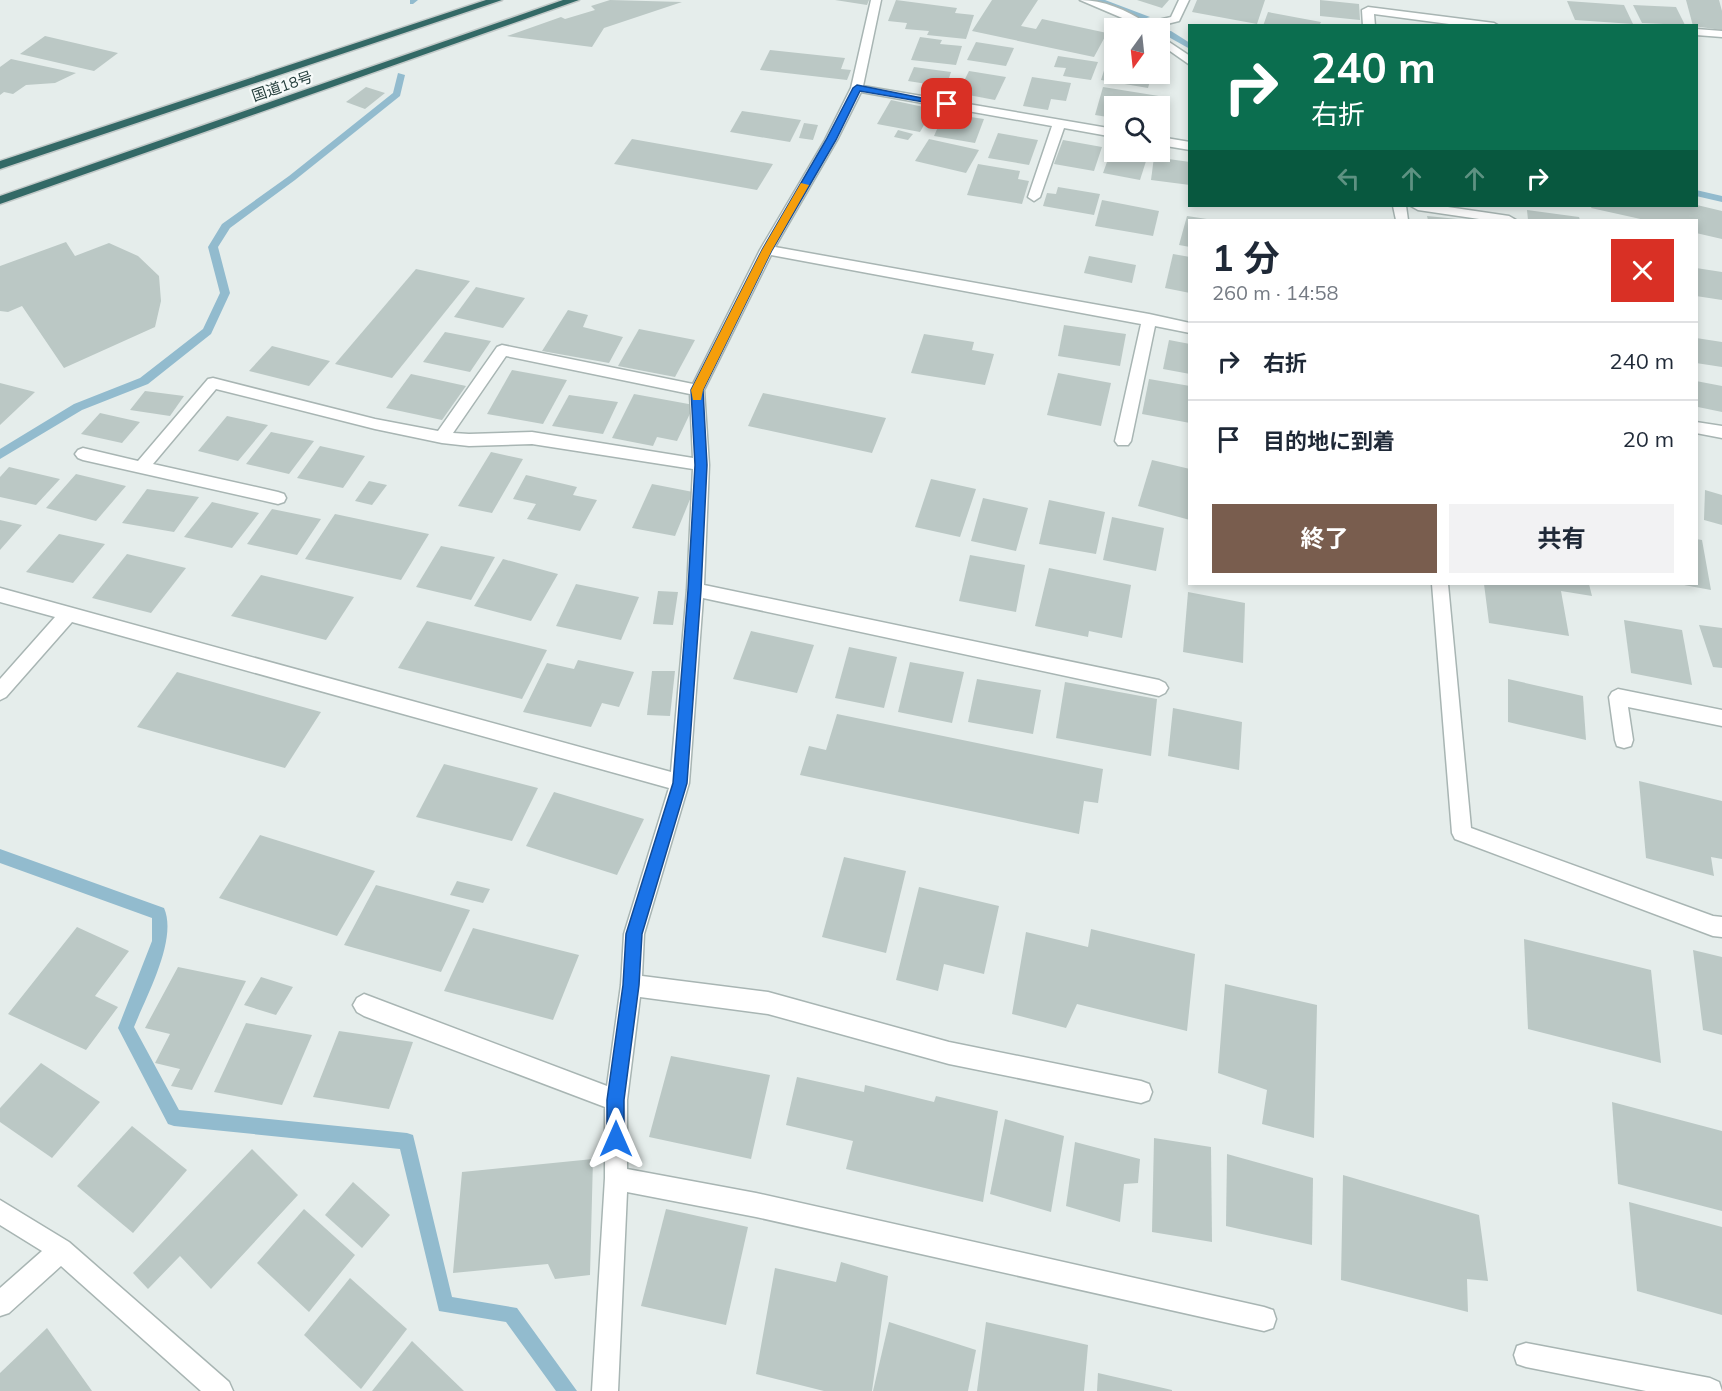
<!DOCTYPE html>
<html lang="ja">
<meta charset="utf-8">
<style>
:root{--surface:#fff;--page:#f2f2f3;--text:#1f2937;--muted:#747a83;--line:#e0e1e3;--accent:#795d4e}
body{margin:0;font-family:Mulish,"Noto Sans JP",sans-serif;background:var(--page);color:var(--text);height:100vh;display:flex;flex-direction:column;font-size:22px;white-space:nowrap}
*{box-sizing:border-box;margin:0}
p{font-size:20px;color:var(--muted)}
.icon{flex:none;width:33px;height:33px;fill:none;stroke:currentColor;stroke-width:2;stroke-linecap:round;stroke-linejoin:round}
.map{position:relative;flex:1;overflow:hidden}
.panel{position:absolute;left:1188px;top:219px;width:510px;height:366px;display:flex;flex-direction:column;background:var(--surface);border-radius:0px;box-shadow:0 3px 9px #0003}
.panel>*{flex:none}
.top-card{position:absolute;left:1188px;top:24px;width:510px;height:183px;border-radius:0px;box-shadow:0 3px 9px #0003;background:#0b6e4f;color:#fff;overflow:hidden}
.needle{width:39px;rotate:195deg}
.buttons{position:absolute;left:1104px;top:18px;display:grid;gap:12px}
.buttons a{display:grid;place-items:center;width:66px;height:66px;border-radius:0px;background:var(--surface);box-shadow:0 3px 9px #0003;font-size:30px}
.pin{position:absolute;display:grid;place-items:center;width:51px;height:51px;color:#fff;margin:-26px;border-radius:12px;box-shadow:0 3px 9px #0006}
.me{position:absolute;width:66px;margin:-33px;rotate:0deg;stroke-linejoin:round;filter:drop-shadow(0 0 4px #0008)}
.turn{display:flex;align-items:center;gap:21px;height:126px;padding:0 24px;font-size:27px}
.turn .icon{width:78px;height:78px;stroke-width:2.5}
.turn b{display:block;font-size:42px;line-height:51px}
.lanes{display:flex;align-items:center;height:57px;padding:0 24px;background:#0003;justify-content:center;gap:30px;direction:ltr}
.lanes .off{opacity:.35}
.round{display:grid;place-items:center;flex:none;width:63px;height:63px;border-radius:0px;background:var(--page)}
.summary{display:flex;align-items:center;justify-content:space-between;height:102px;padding:0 24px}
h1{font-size:36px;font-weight:700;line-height:45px}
.primary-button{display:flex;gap:12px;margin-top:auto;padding:12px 24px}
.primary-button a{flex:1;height:69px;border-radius:0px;background:var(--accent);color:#fff;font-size:24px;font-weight:700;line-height:69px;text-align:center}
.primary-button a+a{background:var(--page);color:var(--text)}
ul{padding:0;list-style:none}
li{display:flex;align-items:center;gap:18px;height:78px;padding:0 24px;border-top:2px solid var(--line)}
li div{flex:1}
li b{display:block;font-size:22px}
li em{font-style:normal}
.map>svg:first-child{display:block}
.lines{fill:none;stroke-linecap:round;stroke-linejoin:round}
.stream{fill:#92bbce;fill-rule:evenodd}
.building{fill:#bbc8c5}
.street-casing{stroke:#a8b5b3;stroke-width:3}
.highway-casing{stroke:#c2c9c8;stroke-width:3}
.street{fill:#fff;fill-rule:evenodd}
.highway{fill:#336966;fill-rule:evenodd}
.route{fill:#1a73e8;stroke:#114b97;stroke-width:1.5}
.slow{fill:#f59e0b}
.labels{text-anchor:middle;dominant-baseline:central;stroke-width:4.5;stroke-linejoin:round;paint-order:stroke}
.far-street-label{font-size:15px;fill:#253e3c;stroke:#f6faf9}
</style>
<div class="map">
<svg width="1722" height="1391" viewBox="0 0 1722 1391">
<rect width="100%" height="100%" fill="#e5edeb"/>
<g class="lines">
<g class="stream">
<polygon points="410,0 418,0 413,4 410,4"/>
<polygon points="1093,0 1105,0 1150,17 1143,19"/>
<polygon points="1165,31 1171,31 1190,43 1190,49 1165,35"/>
<polygon points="398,73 405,75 400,96 295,180 230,228 218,247 230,293 211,334 148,384 82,410 0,459 0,449 74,404 140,378 203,329 220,293 208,247 222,224 289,176 393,93"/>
<polygon points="1696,190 1722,196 1722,202 1696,196"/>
<path d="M0,849L164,908C178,939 146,997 134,1027L179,1110L407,1133L413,1135L452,1297L517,1308L577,1391H556L506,1322L439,1311L400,1149L174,1126L168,1124L118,1028L152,941V918L0,863Z"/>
</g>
</g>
<g class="building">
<polygon points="610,0 682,2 604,28 592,47 507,36 561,17 565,19 595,10 591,6"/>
<polygon points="835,0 869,0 867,5"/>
<polygon points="896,0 957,8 955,13 974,15 966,39 927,35 929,31 905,29 907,23 888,21"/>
<polygon points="992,0 1038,0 1021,26 1036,29 1042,19 1107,33 1094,57 972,31"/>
<polygon points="1137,0 1169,0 1162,8"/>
<polygon points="1197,0 1265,0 1257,24 1192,12"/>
<polygon points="1320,0 1359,4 1360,20 1320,16"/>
<polygon points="1686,0 1719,0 1722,11 1722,30 1693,26"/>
<polygon points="1567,1 1624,5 1633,24 1575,20"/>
<polygon points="1633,5 1676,7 1685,25 1642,23"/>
<polygon points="1268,12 1321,22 1319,26 1263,26"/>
<polygon points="45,36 118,53 94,71 20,54"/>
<polygon points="920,37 942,40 940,44 962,46 956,65 911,60"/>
<polygon points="976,42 1014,48 1006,66 967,60"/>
<polygon points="770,50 845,58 841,69 851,70 847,80 760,70"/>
<polygon points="1058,56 1098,62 1091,80 1063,76 1066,68 1054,67"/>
<polygon points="11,59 76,73 55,83 26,85 13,94 4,92 0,95 0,67"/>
<polygon points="1107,61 1114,62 1114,74 1152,74 1148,88 1101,80"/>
<polygon points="914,67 951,72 946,87 908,81"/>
<polygon points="969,71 1006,77 995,100 958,93"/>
<polygon points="1032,77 1071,83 1066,101 1051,99 1048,110 1023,106"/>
<polygon points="366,87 385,93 365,109 346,102"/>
<polygon points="1103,87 1165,97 1160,115 1160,106 1114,106 1114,118 1095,115"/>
<polygon points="891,100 933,109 920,132 877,124"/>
<polygon points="742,111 801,120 790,142 730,132"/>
<polygon points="944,113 984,119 975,143 934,136"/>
<polygon points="804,123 818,125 813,140 799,138"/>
<polygon points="898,130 913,134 908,140 894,137"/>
<polygon points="998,133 1038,140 1029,165 988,158"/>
<polygon points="632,139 773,164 757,190 614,164"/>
<polygon points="929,139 979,150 966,173 915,161"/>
<polygon points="1063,140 1102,147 1094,171 1054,164"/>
<polygon points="1111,151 1147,158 1140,180 1103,173"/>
<polygon points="1154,157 1190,162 1190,185 1151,180"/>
<polygon points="978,164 1020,171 1018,179 1029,181 1022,204 967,195"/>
<polygon points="1058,187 1100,194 1094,215 1043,206 1047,193 1056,194"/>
<polygon points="1102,200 1159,211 1153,236 1095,226"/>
<polygon points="1697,205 1722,211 1722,239 1696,233 1696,220 1645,220 1591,208 1592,206"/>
<polygon points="1527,210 1579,217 1580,220 1528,220"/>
<polygon points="1187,216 1207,219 1190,220 1190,247 1179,245"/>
<polygon points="1427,216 1458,219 1458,220 1428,220"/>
<polygon points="66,242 75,256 109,243 138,256 159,276 161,301 155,327 64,368 22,306 8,312 0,311 0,266"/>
<polygon points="1173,254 1190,257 1190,293 1165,288"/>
<polygon points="1089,256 1136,265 1132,283 1084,273"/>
<polygon points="1696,268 1722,272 1722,300 1696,296"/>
<polygon points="416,269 470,281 392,378 335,364"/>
<polygon points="476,287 525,298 503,328 454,317"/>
<polygon points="568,310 588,315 583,327 623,337 609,363 542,351"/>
<polygon points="1064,325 1126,334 1120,366 1058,356"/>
<polygon points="639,329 695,340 675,377 618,366"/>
<polygon points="445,332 491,341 470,372 423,362"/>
<polygon points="924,334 974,342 972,350 994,354 985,385 911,373"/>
<polygon points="1696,338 1722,342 1722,367 1696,363"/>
<polygon points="1169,340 1190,344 1190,374 1163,369"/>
<polygon points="272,346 330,361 309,386 249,371"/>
<polygon points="512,370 567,380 543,424 487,414"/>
<polygon points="1058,373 1111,383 1101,426 1047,415"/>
<polygon points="411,374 466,386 442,420 386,408"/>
<polygon points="1149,379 1190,386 1190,423 1142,414"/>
<polygon points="1696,381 1722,386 1722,412 1698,407"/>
<polygon points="0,383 35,392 0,425"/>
<polygon points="145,391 184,396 170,416 130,410"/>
<polygon points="763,393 886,418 872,453 748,426"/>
<polygon points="634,394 694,405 677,441 657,437 653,446 612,438"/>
<polygon points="569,395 618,402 603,434 552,426"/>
<polygon points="100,413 140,422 122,443 81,434"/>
<polygon points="227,416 268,425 238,461 198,451"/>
<polygon points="271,432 314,441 289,474 246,464"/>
<polygon points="320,446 365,456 343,488 297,478"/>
<polygon points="491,452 523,459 492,513 458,506"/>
<polygon points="1152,460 1190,469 1190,520 1138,506"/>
<polygon points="9,467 60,479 36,505 0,497 0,477"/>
<polygon points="76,474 126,486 96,521 46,508"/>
<polygon points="526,475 577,487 573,495 597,500 580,531 527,519 536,504 513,499"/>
<polygon points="931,479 976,489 960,537 915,527"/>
<polygon points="369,481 387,485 372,505 355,501"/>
<polygon points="652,484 693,492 675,536 632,528"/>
<polygon points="147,489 199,497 174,532 122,523"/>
<polygon points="1705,490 1722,495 1722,525 1704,520"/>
<polygon points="983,498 1028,508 1016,551 971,541"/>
<polygon points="1049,500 1105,512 1096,554 1039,544"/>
<polygon points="212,502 259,513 232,548 184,537"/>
<polygon points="272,509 321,519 297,555 247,544"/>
<polygon points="335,514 429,534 401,580 305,559"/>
<polygon points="1112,517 1164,528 1156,571 1103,560"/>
<polygon points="0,520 22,525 0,550"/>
<polygon points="59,534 105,544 73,583 26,572"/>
<polygon points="1696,539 1702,540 1711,590 1684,585 1696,584"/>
<polygon points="441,546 495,557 471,600 416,587"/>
<polygon points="127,554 186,568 151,613 92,598"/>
<polygon points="970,555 1025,565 1016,612 959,601"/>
<polygon points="503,559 558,574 531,621 474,606"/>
<polygon points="1049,568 1131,585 1122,638 1089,631 1088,637 1035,626"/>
<polygon points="261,575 354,597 326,640 231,616"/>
<polygon points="576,584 639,597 621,640 556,626"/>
<polygon points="1484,584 1589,584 1592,596 1561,591 1569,636 1489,623"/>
<polygon points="658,591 678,592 673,625 653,624"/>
<polygon points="1188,592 1245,603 1243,663 1183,652"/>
<polygon points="1624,620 1682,630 1692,685 1631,673"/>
<polygon points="427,621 547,650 522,699 398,668"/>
<polygon points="1699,625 1722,628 1722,668 1713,667"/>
<polygon points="751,631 814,645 797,693 733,679"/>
<polygon points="849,647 897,657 884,708 835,698"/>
<polygon points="578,660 634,672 619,707 602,703 591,727 523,712 547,663 574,669"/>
<polygon points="910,662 964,672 952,723 898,712"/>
<polygon points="652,671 675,671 670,716 647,715"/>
<polygon points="177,672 321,712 285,768 137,727"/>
<polygon points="977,679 1041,690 1033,734 968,722"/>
<polygon points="1508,679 1583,696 1586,740 1508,722"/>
<polygon points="1065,682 1157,699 1151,756 1056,738"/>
<polygon points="1173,708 1242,722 1239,770 1168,756"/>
<polygon points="837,714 1103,769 1098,803 1084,801 1079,834 800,775 809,746 826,750"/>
<polygon points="444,764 538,788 512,841 416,817"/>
<polygon points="1639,781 1722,801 1722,859 1711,857 1714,876 1646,858"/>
<polygon points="554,792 644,819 617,875 526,846"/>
<polygon points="260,835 375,871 337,936 219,898"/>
<polygon points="844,857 906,871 886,953 822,937"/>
<polygon points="457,881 490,889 483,903 450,895"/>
<polygon points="376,885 470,910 441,972 344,945"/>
<polygon points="919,887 999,906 984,974 944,964 938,991 896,980"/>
<polygon points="77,927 129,951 95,996 118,1007 86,1050 8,1014"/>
<polygon points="473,928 579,955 553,1020 444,991"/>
<polygon points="1091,929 1195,954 1187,1031 1077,1004 1066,1028 1012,1014 1026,932 1088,947"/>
<polygon points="1524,939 1651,970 1661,1063 1528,1029"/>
<polygon points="1693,950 1722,957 1722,1035 1703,1030"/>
<polygon points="178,967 246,981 192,1090 171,1086 180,1069 155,1063 170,1034 145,1028"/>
<polygon points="261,977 293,987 276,1015 244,1005"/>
<polygon points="1225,984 1317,1005 1314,1138 1262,1124 1267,1090 1218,1073"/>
<polygon points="246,1023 312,1035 282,1105 214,1092"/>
<polygon points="339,1031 413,1042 389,1109 313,1097"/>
<polygon points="671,1056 770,1075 751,1159 649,1137"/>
<polygon points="41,1063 100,1102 52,1158 0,1122 0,1108"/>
<polygon points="797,1077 864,1092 865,1085 934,1102 936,1096 998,1111 983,1202 846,1169 853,1141 786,1125"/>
<polygon points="1612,1102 1722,1131 1722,1211 1618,1184"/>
<polygon points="1005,1119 1064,1136 1051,1212 990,1194"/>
<polygon points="132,1126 187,1170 133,1233 77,1186"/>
<polygon points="1154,1138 1211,1147 1212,1242 1152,1232"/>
<polygon points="1075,1142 1140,1159 1138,1183 1124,1184 1120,1222 1066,1206"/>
<polygon points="252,1149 298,1195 211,1289 180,1256 148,1289 133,1273"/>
<polygon points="1227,1154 1313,1178 1312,1245 1226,1226"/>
<polygon points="593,1159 590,1275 555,1279 548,1264 453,1273 462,1172"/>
<polygon points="1343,1175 1479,1215 1488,1281 1467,1279 1468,1312 1341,1280"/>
<polygon points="353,1182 390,1215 362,1248 325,1215"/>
<polygon points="1629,1202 1722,1227 1722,1315 1637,1291"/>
<polygon points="304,1209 355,1255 309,1312 257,1263"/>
<polygon points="666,1209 748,1227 726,1325 641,1306"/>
<polygon points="841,1262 888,1276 872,1391 824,1391 756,1374 775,1268 836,1282"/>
<polygon points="350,1278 407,1329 361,1389 304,1335"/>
<polygon points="889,1322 976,1350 968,1391 873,1391"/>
<polygon points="986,1322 1088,1345 1084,1391 977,1391"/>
<polygon points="47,1328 92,1391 0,1391 0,1373"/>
<polygon points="412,1341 464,1391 372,1391"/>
<polygon points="1098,1373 1172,1390 1172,1391 1097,1391"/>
</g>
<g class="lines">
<g class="street-casing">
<g id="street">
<path d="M871,0H881L863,86L1114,129V137L1064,128L1040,197L1034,201L1028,197L1052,126L861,92L837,140L775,247L1149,314L1190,323V333L1155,326L1131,441L1128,445H1118L1115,441L1141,324L771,255L704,390L709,465L704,585L1159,680L1165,683L1168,688L1165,693L1159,696L703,598L689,783L644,934L642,976L768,992L949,1042L1141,1081L1149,1084L1152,1092L1149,1100L1141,1103L949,1064L768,1014L640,997L627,1100V1169L756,1193L1264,1307L1273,1310L1276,1319L1273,1328L1264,1331L756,1217L627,1192L618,1391H592L605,1178V1107L364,1016L357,1012L353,1005L357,998L364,994L607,1086L621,985L624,934L669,788L72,622L6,697L0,700V679L55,617L0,602V588L671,772L687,590L693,469L532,444L469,446L442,443L375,429L216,389L153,464L278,492L284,494L286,498L284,502L278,504L83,460L78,458L75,454L78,450L83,448L138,461L208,379L213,378L375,419L438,431L497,347L502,345L693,384L760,250L825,140L851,88ZM506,356L690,394L693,458L532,432L469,434L453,433Z"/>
<path d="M1080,0C1103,0 1127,10 1146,23L1171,17L1179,0H1189L1179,21L1151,28H1139L1127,20Z"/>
<polygon points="1368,7 1494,23 1499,26 1464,26 1374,14 1375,26 1363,26 1362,10"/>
<polygon points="1696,29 1722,31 1722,37 1696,35"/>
<polygon points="1160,36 1190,56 1190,65 1160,44"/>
<polygon points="1160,137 1190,142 1190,150 1160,145"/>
<polygon points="1393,206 1406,206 1408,220 1396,220"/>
<polygon points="1411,206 1441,206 1509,216 1516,220 1486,220 1418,210"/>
<polygon points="1696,422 1722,426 1722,438 1696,433"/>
<polygon points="1432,584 1448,584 1471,828 1713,916 1722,917 1722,937 1713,936 1455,839 1452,833"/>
<polygon points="1618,689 1722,710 1722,726 1628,707 1633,740 1631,746 1624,748 1617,746 1615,740 1609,697 1612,692"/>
<polygon points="0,1200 69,1242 229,1382 233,1391 201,1391 61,1266 9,1313 0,1316 0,1288 42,1251 0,1225"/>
<polygon points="1526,1343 1710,1378 1719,1382 1722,1391 1646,1391 1526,1367 1517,1364 1514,1355 1517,1346"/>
</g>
</g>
<g class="highway-casing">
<g id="highway">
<polygon points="486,0 502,0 0,169 0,161"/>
<polygon points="563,0 579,0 0,204 0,196"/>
</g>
</g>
<use href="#street" class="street"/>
<use href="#highway" class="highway"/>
</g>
<polygon class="route" points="857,85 952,104 947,106 860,91 836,140 772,250 703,390 707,465 701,590 687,783 642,934 639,985 624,1100 624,1139 622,1145 616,1147 610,1145 607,1139 607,1100 623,985 626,934 673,783 688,590 695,465 691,390 762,250 826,140 853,88"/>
<polygon class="slow" points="801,183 809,185 772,250 703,390 701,400 693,400 691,390 762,250"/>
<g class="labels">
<g class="far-street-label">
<text transform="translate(282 86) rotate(-19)">国道18号</text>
</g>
</g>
</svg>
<div class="buttons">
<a><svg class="needle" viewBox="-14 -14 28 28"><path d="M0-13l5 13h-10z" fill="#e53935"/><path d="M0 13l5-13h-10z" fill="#747a83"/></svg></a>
<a><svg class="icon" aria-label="search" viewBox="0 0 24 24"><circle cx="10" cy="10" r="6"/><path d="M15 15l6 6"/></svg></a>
</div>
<div class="pin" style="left:947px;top:104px;background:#d93025"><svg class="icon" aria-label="arrive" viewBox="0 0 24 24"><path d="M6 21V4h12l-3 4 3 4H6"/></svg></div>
<svg class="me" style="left:616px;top:1139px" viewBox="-20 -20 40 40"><path d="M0-17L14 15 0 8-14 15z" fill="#1a73e8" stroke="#fff" stroke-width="4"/></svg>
<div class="top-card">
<div class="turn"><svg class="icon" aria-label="right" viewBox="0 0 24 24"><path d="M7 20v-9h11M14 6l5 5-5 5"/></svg><div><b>240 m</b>右折</div></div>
<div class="lanes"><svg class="icon off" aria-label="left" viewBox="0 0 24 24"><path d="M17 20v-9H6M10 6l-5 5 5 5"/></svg><svg class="icon off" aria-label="ahead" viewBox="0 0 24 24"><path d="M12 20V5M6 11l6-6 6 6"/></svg><svg class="icon off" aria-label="ahead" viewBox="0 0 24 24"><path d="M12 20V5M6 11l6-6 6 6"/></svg><svg class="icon" aria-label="right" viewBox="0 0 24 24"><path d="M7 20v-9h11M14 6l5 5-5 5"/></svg></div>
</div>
<section class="panel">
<div class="summary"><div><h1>1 分</h1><p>260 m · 14:58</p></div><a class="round" style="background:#d93025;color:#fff"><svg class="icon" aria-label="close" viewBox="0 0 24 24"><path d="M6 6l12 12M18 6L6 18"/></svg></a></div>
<ul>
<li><svg class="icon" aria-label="right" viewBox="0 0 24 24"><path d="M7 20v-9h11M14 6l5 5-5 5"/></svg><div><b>右折</b></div><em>240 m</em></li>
<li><svg class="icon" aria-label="arrive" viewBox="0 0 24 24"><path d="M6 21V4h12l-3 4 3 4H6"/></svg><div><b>目的地に到着</b></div><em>20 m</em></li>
</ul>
<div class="primary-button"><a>終了</a><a>共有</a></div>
</section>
</div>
